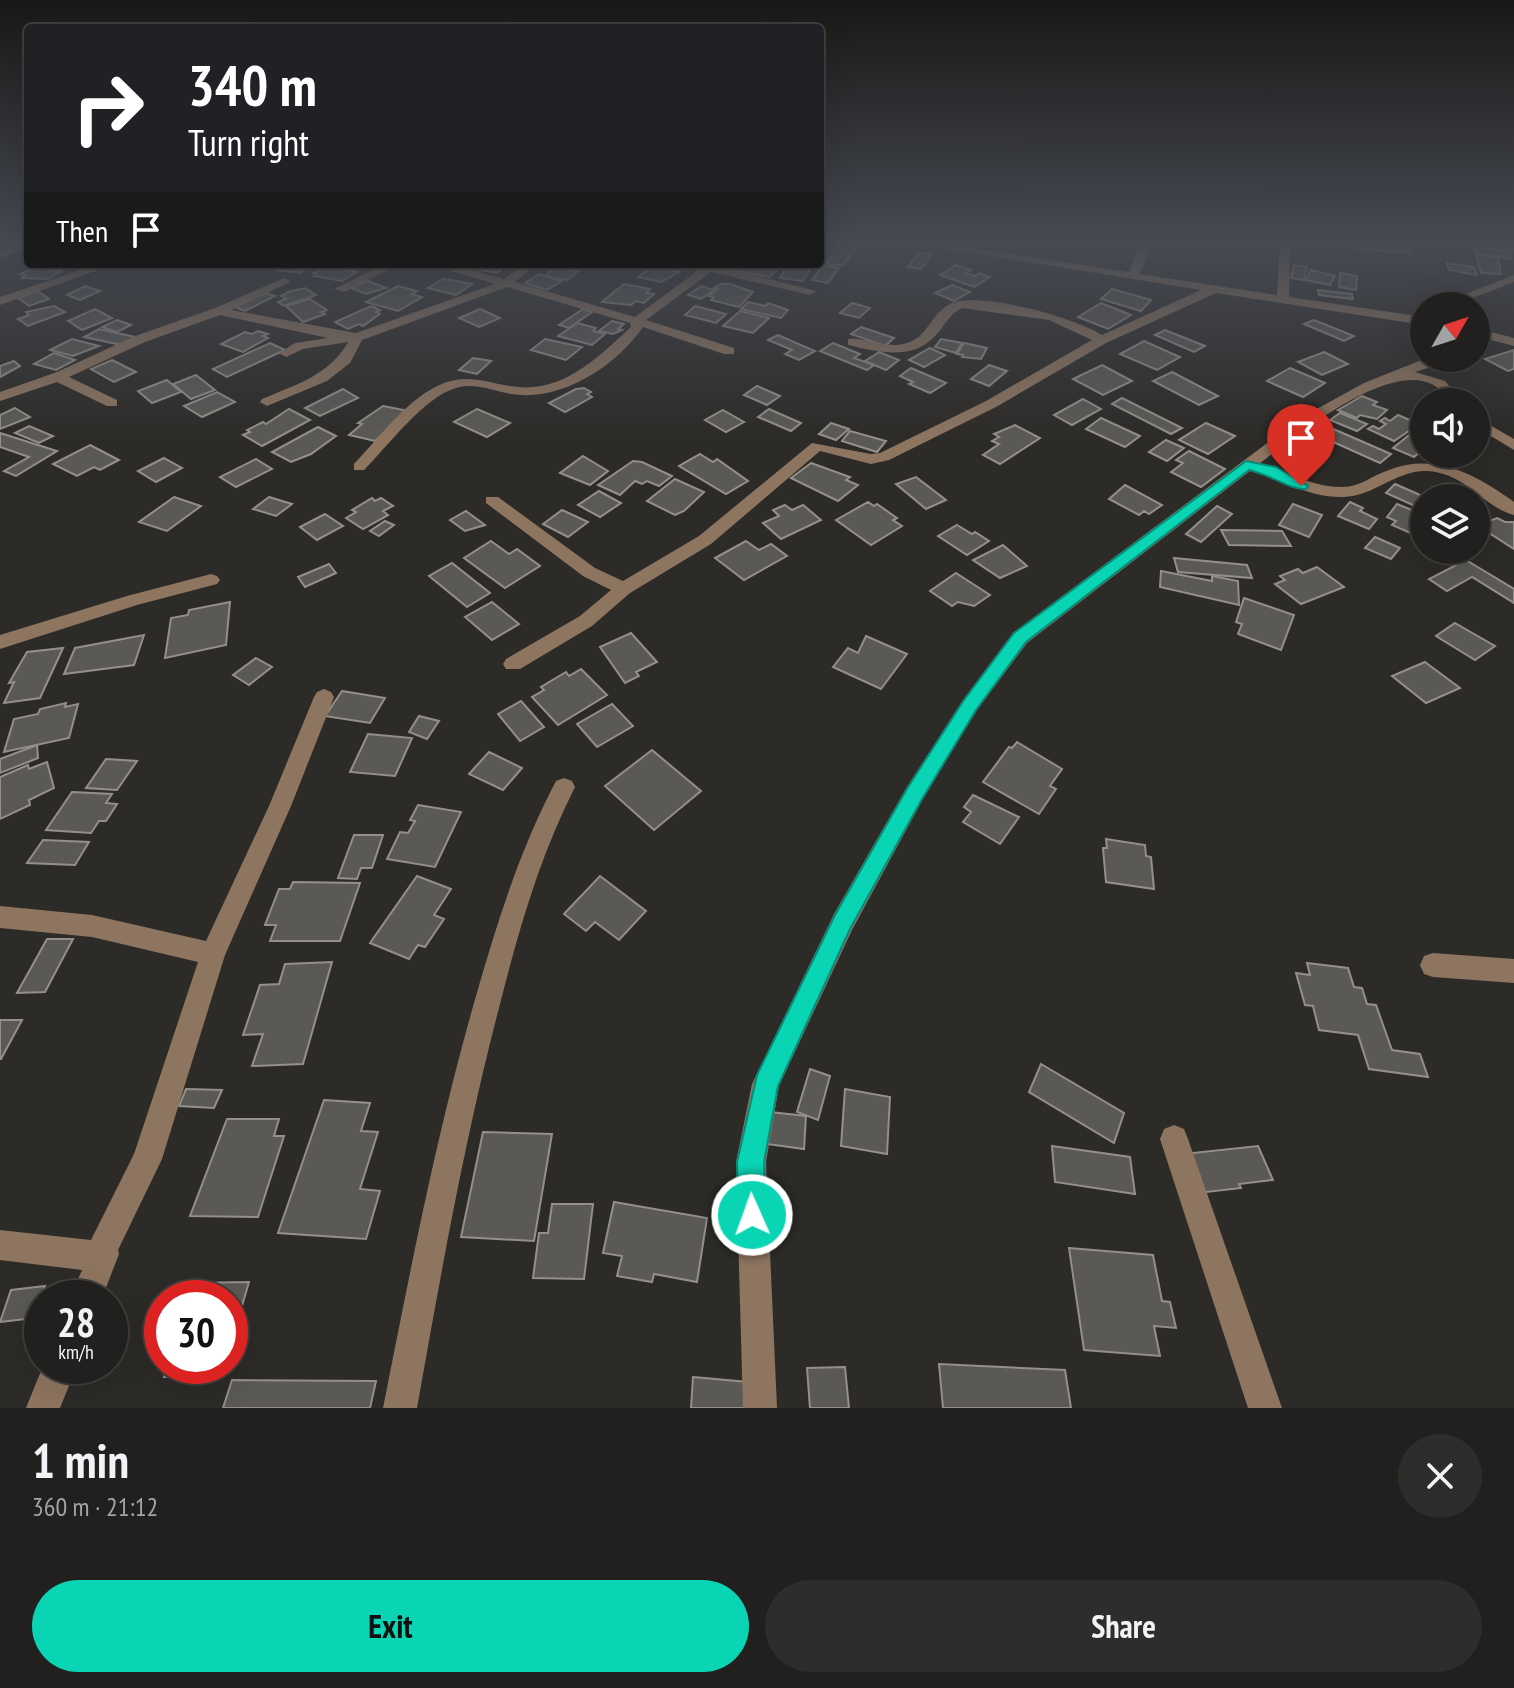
<!DOCTYPE html>
<meta charset="utf-8">
<style>
:root{--surface:#22201e;--page:#2e2d2b;--text:#f1f3f6;--muted:#a2a3a4;--line:#3f3e3c;--accent:#09d5b5}
body{margin:0;font-family:"PT Sans Narrow",sans-serif;background:var(--page);color:var(--text);height:100vh;display:flex;flex-direction:column;font-size:30px;white-space:nowrap}
*{box-sizing:border-box;margin:0}
p{font-size:26px;color:var(--muted)}
.icon{flex:none;width:44px;height:44px;fill:none;stroke:currentColor;stroke-width:2;stroke-linecap:round;stroke-linejoin:round}
.map{position:relative;height:1408px;overflow:hidden}
.details{display:flex;flex-direction:column;background:var(--surface);flex:1}
.details>*{flex:none}
.hud{position:absolute;left:24px;top:24px;width:800px;height:244px;border-radius:8px;box-shadow:0 8px 32px #0002,0 0 0 2px var(--line);background:#202124;color:#fff;overflow:hidden}
.needle{width:52px;rotate:51deg}
.buttons{position:absolute;left:1410px;top:292px;display:grid;gap:16px}
.buttons a{display:grid;place-items:center;width:80px;height:80px;border-radius:50%;background:var(--surface);box-shadow:0 8px 32px #0002,0 0 0 2px var(--line);font-size:40px}
.speed{position:absolute;left:24px;top:1280px;display:flex;gap:16px;font-size:40px;font-weight:700;text-align:center}
.speed>*{display:grid;place-content:center;width:104px;height:104px;border-radius:50%;background:var(--surface);box-shadow:0 8px 32px #0002,0 0 0 2px var(--line);line-height:1}
.speed small{font-size:20px;font-weight:400}
.speed .limit{border:12px solid #d22;background:#fff;color:#111}
.pin{position:absolute;display:grid;place-items:center;width:68px;height:68px;color:#fff;margin:-82px -34px;border-radius:50% 50% 50% 0;rotate:-45deg;box-shadow:0 0 8px #0007}
.pin .icon{rotate:45deg}
.me{position:absolute;width:88px;margin:-44px;rotate:358deg;stroke-linejoin:round;filter:drop-shadow(0 0 6px #0008)}
.turn{display:flex;align-items:center;gap:28px;height:168px;padding:0 32px;font-size:36px}
.turn .icon{width:104px;height:104px;stroke-width:2.5}
.turn b{display:block;font-size:56px;line-height:68px}
.then{display:flex;align-items:center;height:76px;padding:0 32px;background:#0003;gap:16px;font-size:30px}
.round{display:grid;place-items:center;flex:none;width:84px;height:84px;border-radius:42px;background:var(--page)}
.headline{display:flex;align-items:center;justify-content:space-between;height:136px;padding:0 32px}
h1{font-size:48px;font-weight:700;line-height:60px}
.action{display:flex;gap:16px;margin-top:auto;padding:16px 32px}
.action a{flex:1;height:92px;border-radius:48px;background:var(--accent);color:#111;font-size:32px;font-weight:700;line-height:92px;text-align:center}
.action a+a{background:var(--page);color:var(--text)}
.map>svg:first-child{display:block}
.building{fill:#5b5955;stroke:#93908c;stroke-width:2}
.lines{fill:none;stroke-linecap:round;stroke-linejoin:round}
.minor{fill:#8e7560;fill-rule:evenodd}
.route{fill:#09d5b5;stroke:#068a76;stroke-width:2}
</style>
<div class="map">
<svg width="1514" height="1408" viewBox="0 0 1514 1408">
<rect width="100%" height="100%" fill="#2d2b28"/>
<g class="building">
<polygon points="1361,242 1405,242 1409,253 1358,249 1357,244"/>
<polygon points="1474,246 1510,252 1512,259 1475,253"/>
<polygon points="838,247 855,249 843,266 826,263"/>
<polygon points="919,252 932,254 921,269 908,267"/>
<polygon points="1476,255 1498,258 1501,274 1481,273"/>
<polygon points="1447,263 1474,267 1477,275 1449,270"/>
<polygon points="285,264 312,264 301,273 277,270"/>
<polygon points="476,264 489,264 505,267 497,273 470,268"/>
<polygon points="745,264 761,264 777,270 770,277 737,271"/>
<polygon points="789,264 799,264 812,266 803,281 780,278"/>
<polygon points="328,265 357,272 342,281 314,276 317,274 313,273"/>
<polygon points="823,265 839,268 828,283 812,280"/>
<polygon points="956,265 971,270 966,273 974,276 979,273 990,277 974,287 940,275"/>
<polygon points="1294,265 1307,267 1304,280 1291,278"/>
<polygon points="555,267 578,271 568,280 545,276"/>
<polygon points="659,267 679,272 661,282 638,277 650,268"/>
<polygon points="33,268 61,271 48,279 22,278 26,275 20,274"/>
<polygon points="1311,270 1335,276 1330,285 1306,280"/>
<polygon points="1340,273 1357,276 1356,290 1339,287"/>
<polygon points="539,274 562,281 547,290 525,283"/>
<polygon points="443,279 457,281 472,284 456,295 428,288"/>
<polygon points="368,281 386,288 366,294 351,288"/>
<polygon points="624,284 650,289 646,293 654,294 644,303 636,301 631,305 602,302"/>
<polygon points="720,284 730,284 753,292 739,307 711,300 714,297 709,296 718,289 714,288"/>
<polygon points="952,285 970,292 954,301 935,293"/>
<polygon points="85,286 100,291 80,300 67,295"/>
<polygon points="398,286 417,291 412,294 422,297 398,311 366,302"/>
<polygon points="701,286 714,290 701,299 688,295"/>
<polygon points="305,288 316,295 284,306 278,302 286,299 281,296 288,292"/>
<polygon points="1112,289 1151,300 1141,311 1101,299"/>
<polygon points="1318,290 1352,294 1353,299 1319,295"/>
<polygon points="38,291 49,299 29,306 18,298"/>
<polygon points="266,293 275,296 245,311 235,307"/>
<polygon points="310,299 327,310 322,312 325,314 303,322 286,306"/>
<polygon points="748,302 766,306 768,303 788,310 781,318 741,309"/>
<polygon points="852,303 870,308 859,318 840,313"/>
<polygon points="1101,303 1131,315 1108,329 1078,317"/>
<polygon points="54,306 65,312 28,326 18,319 29,315 26,312"/>
<polygon points="371,306 380,310 376,312 380,314 363,326 359,324 348,329 335,322"/>
<polygon points="695,306 726,314 716,323 685,315"/>
<polygon points="95,309 112,318 82,330 68,321"/>
<polygon points="480,309 500,318 479,327 459,318"/>
<polygon points="583,309 592,312 569,328 559,325"/>
<polygon points="740,311 769,318 753,333 723,326"/>
<polygon points="117,320 131,325 117,332 102,327"/>
<polygon points="1314,320 1354,336 1344,341 1304,324"/>
<polygon points="612,321 624,324 618,329 622,330 613,334 599,331"/>
<polygon points="577,323 596,328 593,331 605,334 592,345 558,336"/>
<polygon points="861,327 894,338 885,346 851,334"/>
<polygon points="99,329 135,337 121,345 84,337"/>
<polygon points="1165,330 1205,346 1194,352 1155,335"/>
<polygon points="258,331 268,334 263,336 268,338 243,352 221,344 245,332 252,334"/>
<polygon points="778,335 815,351 799,360 785,354 792,350 768,340"/>
<polygon points="72,339 99,346 73,356 50,350"/>
<polygon points="545,339 582,347 566,360 531,350"/>
<polygon points="941,339 962,343 956,353 935,347"/>
<polygon points="1144,341 1180,357 1157,370 1120,354"/>
<polygon points="270,343 285,350 227,377 213,369"/>
<polygon points="833,343 860,354 854,358 874,365 867,370 820,351"/>
<polygon points="964,343 987,348 981,359 962,357 963,355 957,354"/>
<polygon points="930,348 945,355 924,367 909,360"/>
<polygon points="1514,350 1514,369 1508,371 1485,359"/>
<polygon points="879,352 899,360 886,370 865,361"/>
<polygon points="1324,352 1348,364 1322,375 1298,362"/>
<polygon points="54,353 75,360 56,370 34,364"/>
<polygon points="473,358 491,361 477,374 459,370"/>
<polygon points="112,360 136,372 114,382 91,369"/>
<polygon points="14,361 20,366 0,377 0,366"/>
<polygon points="989,365 1007,371 989,386 971,379"/>
<polygon points="1102,365 1132,381 1103,395 1073,379"/>
<polygon points="911,368 946,383 930,393 909,384 913,382 900,376"/>
<polygon points="1290,368 1325,383 1303,397 1267,381"/>
<polygon points="1172,372 1218,396 1199,405 1153,381"/>
<polygon points="196,375 215,390 191,399 173,384"/>
<polygon points="167,380 181,392 152,403 138,391"/>
<polygon points="757,386 780,396 767,405 744,395"/>
<polygon points="584,388 591,392 587,394 592,397 565,412 549,403 576,389"/>
<polygon points="343,389 358,398 320,416 305,408"/>
<polygon points="217,392 235,402 202,417 184,406"/>
<polygon points="1362,396 1377,402 1373,405 1387,410 1377,419 1360,415 1357,418 1338,410"/>
<polygon points="1122,398 1182,428 1171,434 1112,404"/>
<polygon points="1083,399 1101,409 1072,425 1054,415"/>
<polygon points="383,406 409,411 375,441 349,435 362,424 358,423"/>
<polygon points="15,408 30,417 0,429 0,415"/>
<polygon points="289,409 310,420 262,446 243,435 250,432 247,430 263,422 266,424"/>
<polygon points="477,409 510,423 487,437 454,422"/>
<polygon points="769,409 801,423 791,431 758,417"/>
<polygon points="723,410 744,422 726,432 705,420"/>
<polygon points="1340,413 1367,424 1357,431 1330,420"/>
<polygon points="1398,415 1419,424 1394,441 1368,429 1373,426 1379,429 1386,424 1380,421 1385,418 1390,421"/>
<polygon points="1101,418 1140,436 1125,447 1086,429"/>
<polygon points="831,423 849,429 836,440 819,434"/>
<polygon points="1206,423 1235,436 1208,454 1179,440"/>
<polygon points="1424,423 1424,448 1414,457 1393,448"/>
<polygon points="1322,424 1391,454 1380,463 1311,432"/>
<polygon points="1015,425 1040,438 1000,464 983,455 999,444 992,441 999,437 994,434"/>
<polygon points="29,426 53,436 39,443 15,433"/>
<polygon points="318,427 336,436 311,454 291,462 272,452"/>
<polygon points="850,431 886,441 877,452 842,441"/>
<polygon points="0,433 57,451 16,476 4,471 29,457 0,447"/>
<polygon points="1166,440 1184,448 1167,461 1149,452"/>
<polygon points="90,445 119,460 100,470 94,467 77,476 53,464"/>
<polygon points="1189,451 1225,469 1201,487 1171,472 1183,463 1176,460"/>
<polygon points="700,454 713,462 717,459 748,481 726,494 679,466"/>
<polygon points="583,456 608,471 590,485 560,473"/>
<polygon points="164,458 182,468 156,482 138,471"/>
<polygon points="256,459 272,469 236,487 220,477"/>
<polygon points="633,461 642,462 672,476 659,486 647,481 642,484 635,481 620,495 598,485"/>
<polygon points="811,463 850,477 846,480 858,485 838,501 791,478"/>
<polygon points="916,477 946,500 926,509 896,484"/>
<polygon points="675,479 704,492 684,511 675,515 647,501"/>
<polygon points="1395,484 1427,498 1424,498 1424,510 1386,493"/>
<polygon points="1125,485 1162,505 1149,514 1144,511 1139,515 1109,499"/>
<polygon points="599,491 621,503 600,517 578,505"/>
<polygon points="174,497 201,506 167,531 139,522"/>
<polygon points="269,497 292,504 276,516 253,509"/>
<polygon points="372,498 375,501 381,498 393,506 383,511 388,515 363,529 346,518 356,512 352,510"/>
<polygon points="868,502 874,506 877,504 897,518 893,520 902,526 871,545 836,520"/>
<polygon points="1350,502 1363,508 1360,511 1377,519 1369,529 1338,516"/>
<polygon points="1293,504 1322,515 1309,537 1279,525"/>
<polygon points="1397,504 1424,515 1424,539 1392,525 1396,521 1387,517"/>
<polygon points="785,505 792,510 803,505 821,520 781,539 763,523 779,516 773,510"/>
<polygon points="1217,506 1232,514 1201,542 1186,534"/>
<polygon points="562,510 588,522 568,537 543,524"/>
<polygon points="466,511 485,525 465,531 450,520"/>
<polygon points="325,514 343,526 317,540 300,527"/>
<polygon points="1497,518 1505,522 1514,522 1514,549 1483,529 1489,527 1484,523"/>
<polygon points="385,521 394,525 379,536 370,531"/>
<polygon points="957,525 972,534 975,532 989,541 967,555 938,536"/>
<polygon points="1221,530 1282,531 1291,546 1229,545"/>
<polygon points="1375,537 1400,548 1391,559 1365,548"/>
<polygon points="491,541 509,554 517,549 540,566 505,588 464,558"/>
<polygon points="746,541 759,550 771,544 787,556 744,580 715,558"/>
<polygon points="1003,545 1027,566 1000,578 973,560"/>
<polygon points="1174,558 1247,565 1252,578 1178,572"/>
<polygon points="1466,560 1514,589 1514,603 1472,577 1447,591 1429,579"/>
<polygon points="452,563 490,593 467,607 429,576"/>
<polygon points="329,564 336,573 305,587 298,577"/>
<polygon points="1317,567 1344,587 1301,604 1275,584 1285,580 1280,576 1298,569 1303,573"/>
<polygon points="1161,571 1212,581 1212,576 1238,581 1239,605 1160,587"/>
<polygon points="956,573 990,595 974,606 958,602 952,606 930,591"/>
<polygon points="1244,598 1294,615 1281,650 1238,634 1242,624 1236,622"/>
<polygon points="230,602 226,645 165,658 171,618 188,615 189,610"/>
<polygon points="492,602 519,624 492,640 465,617"/>
<polygon points="1455,623 1495,646 1475,660 1436,636"/>
<polygon points="631,633 657,662 636,672 639,676 625,683 600,647"/>
<polygon points="144,635 134,665 64,674 75,648"/>
<polygon points="866,636 907,654 881,689 833,667 848,648 858,653"/>
<polygon points="63,648 40,698 4,703 14,682 9,683 27,652"/>
<polygon points="256,658 272,667 249,685 233,675"/>
<polygon points="1425,662 1460,688 1426,703 1392,676"/>
<polygon points="581,669 607,695 558,725 532,697 544,690 541,687 566,672 569,676"/>
<polygon points="342,691 385,698 370,723 325,716"/>
<polygon points="521,701 544,727 520,741 498,714"/>
<polygon points="66,703 65,707 78,704 69,738 4,752 14,719 38,714 40,709"/>
<polygon points="612,704 633,726 597,747 577,724"/>
<polygon points="419,716 439,721 427,739 409,732"/>
<polygon points="368,734 412,738 395,776 350,772"/>
<polygon points="1017,742 1062,769 1050,786 1056,789 1039,814 983,782 1009,747 1012,748"/>
<polygon points="37,745 38,758 0,773 0,759"/>
<polygon points="652,750 701,791 654,830 605,786"/>
<polygon points="489,752 522,768 503,790 469,774"/>
<polygon points="106,759 137,761 117,790 86,788"/>
<polygon points="47,762 54,788 29,800 30,805 0,819 0,777 28,765 29,769"/>
<polygon points="72,792 112,794 106,803 117,804 106,821 99,821 91,833 46,830"/>
<polygon points="973,795 1019,817 1000,844 963,822 971,812 964,807"/>
<polygon points="418,805 461,812 435,867 387,859 400,832 408,833 415,821 410,820"/>
<polygon points="354,835 383,835 372,868 361,868 357,879 338,878"/>
<polygon points="1106,839 1145,845 1146,856 1151,857 1154,889 1106,882 1103,848 1107,848"/>
<polygon points="43,840 89,842 75,865 27,863"/>
<polygon points="417,876 451,889 434,915 444,919 425,947 418,945 409,959 370,943"/>
<polygon points="600,876 646,911 619,940 595,922 586,931 564,914"/>
<polygon points="293,882 360,883 340,941 270,941 276,925 265,925 279,889 290,889"/>
<polygon points="47,939 73,939 45,992 17,993"/>
<polygon points="332,962 303,1064 252,1066 263,1034 243,1035 260,985 279,984 285,964"/>
<polygon points="1307,963 1348,968 1354,987 1362,988 1367,1004 1376,1005 1392,1050 1420,1054 1428,1077 1369,1069 1358,1035 1319,1030 1313,1006 1305,1005 1296,973 1310,975"/>
<polygon points="0,1020 22,1020 1,1059 0,1059"/>
<polygon points="1041,1064 1124,1113 1114,1143 1029,1092"/>
<polygon points="810,1069 830,1076 818,1120 797,1112"/>
<polygon points="186,1089 222,1090 214,1108 179,1106"/>
<polygon points="845,1089 890,1097 887,1154 841,1146"/>
<polygon points="324,1100 370,1103 361,1131 378,1132 360,1189 380,1191 366,1239 278,1233"/>
<polygon points="770,1112 806,1116 804,1149 767,1144"/>
<polygon points="227,1119 279,1119 274,1136 284,1136 258,1217 190,1216"/>
<polygon points="483,1132 552,1134 534,1241 461,1237"/>
<polygon points="1052,1146 1130,1157 1135,1194 1055,1182"/>
<polygon points="1258,1146 1273,1180 1239,1184 1241,1188 1198,1193 1183,1154"/>
<polygon points="614,1202 707,1218 697,1282 654,1274 652,1282 617,1276 622,1256 603,1253"/>
<polygon points="552,1204 593,1204 584,1279 533,1278 539,1233 548,1233"/>
<polygon points="1069,1248 1153,1255 1162,1301 1170,1302 1176,1328 1154,1326 1160,1356 1084,1350"/>
<polygon points="249,1282 230,1347 230,1298 186,1298 191,1283"/>
<polygon points="45,1286 34,1318 0,1322 11,1290"/>
<polygon points="939,1364 1065,1370 1071,1408 943,1408"/>
<polygon points="168,1366 224,1366 222,1375 164,1377"/>
<polygon points="845,1367 849,1408 810,1408 807,1368"/>
<polygon points="693,1377 748,1382 747,1408 691,1408"/>
<polygon points="232,1380 376,1381 370,1408 223,1408"/>
</g>
<g class="lines">
<g class="minor">
<polygon points="23,242 28,242 28,248 0,258 0,251"/>
<path d="M905,242H932L1129,272L1141,242H1152L1140,274L1277,295L1280,242H1290L1289,297L1424,317V325L1216,293L1106,343L996,407L889,460L871,464L820,451L711,544L630,593L592,626L520,669H506L503,664L506,659L580,616L611,590L583,576L486,503V497H498L595,568L623,581L699,536L812,443L871,454L880,453L986,401L1092,340L1049,320L962,308C949,314 945,326 935,336C912,361 878,352 848,345V339C866,337 884,348 903,344C927,340 930,315 948,305C975,289 1076,318 1102,335L1201,290Z"/>
<polygon points="1473,242 1514,244 1514,250"/>
<polygon points="98,264 115,264 0,305 0,297"/>
<polygon points="385,264 400,264 344,292 334,289"/>
<path d="M429,264H448L504,279L524,264H537L515,282L635,317L700,269L686,264H720L718,266L816,291L810,295L711,272L646,320L734,348V354H724L643,327C615,367 561,402 511,394C493,391 475,382 456,388C424,397 388,446 364,470H354V464C380,437 408,397 444,383C467,374 487,382 510,386C561,395 596,359 631,327L630,323L507,287L362,340L350,363L327,381L267,406L260,402L262,399C295,385 330,375 348,342L303,349L286,357L279,353L295,343L328,338L220,315L145,342L69,377L117,400V406H107L57,382L0,401V392L57,372L135,336L215,308L284,278L290,281L288,283L231,310L356,333L495,284Z"/>
<polygon points="1514,275 1514,282 1452,306 1435,306"/>
<polygon points="1476,328 1514,338 1514,346 1476,336"/>
<path d="M1459,358L1415,372L1445,381L1463,402H1449C1415,336 1295,437 1259,464C1287,471 1313,488 1343,487C1360,487 1373,475 1389,470C1436,452 1476,475 1514,502V515C1483,507 1466,473 1427,471C1401,470 1381,489 1357,495C1320,504 1285,481 1250,471L1027,643L977,710L923,799L852,930L779,1086L766,1162L777,1408H743L736,1162L752,1084L834,914L907,787L963,700L1013,633L1302,417L1364,383L1424,359Z"/>
<polygon points="1476,417 1514,439 1514,450 1476,427"/>
<polygon points="211,574 217,576 220,580 217,584 137,605 0,649 0,635 127,596"/>
<polygon points="324,689 331,692 334,697 291,806 225,955 162,1159 118,1250 119,1254 102,1298 70,1298 82,1270 0,1260 0,1230 91,1240 134,1154 198,962 92,937 0,928 0,906 92,915 206,941 269,806 314,697 317,692"/>
<path d="M564,778L572,781L575,787C540,856 519,929 500,1004C465,1137 441,1273 417,1408H383C410,1272 436,1136 474,1003C496,926 519,851 556,781Z"/>
<polygon points="1433,953 1514,959 1514,983 1433,977 1424,974 1420,965 1424,956"/>
<polygon points="1174,1125 1184,1129 1188,1139 1282,1408 1248,1408 1160,1139 1164,1129"/>
<polygon points="43,1366 77,1366 60,1408 26,1408"/>
</g>
</g>
<linearGradient id="sky" x2="0" y2="1"><stop stop-color="#191816"/><stop offset="0.55" stop-color="#464a53"/><stop offset="1" stop-color="#464a53" stop-opacity="0"/></linearGradient>
<rect width="1514" height="439" fill="url(#sky)"/>
<path class="route" d="M1246,461L1276,467L1308,486L1306,489C1292,491 1267,473 1249,470L1026,642L976,710L922,799L850,929L778,1086L764,1162L766,1215L762,1225L752,1229L742,1225L738,1215L737,1162L757,1075L835,915L908,787L964,700L1014,633Z"/>
</svg>
<div class="buttons">
<a><svg class="needle" viewBox="-14 -14 28 28"><path d="M0-13l5 13h-10z" fill="#e53935"/><path d="M0 13l5-13h-10z" fill="#a2a3a4"/></svg></a>
<a><svg class="icon" aria-label="sound" viewBox="0 0 24 24"><path d="M4 9h4l5-4v14l-5-4H4zM17 9q2 3 0 6"/></svg></a>
<a><svg class="icon" aria-label="layers" viewBox="0 0 24 24"><path d="M12 4l9 5-9 5-9-5zM3 14l9 5 9-5"/></svg></a>
</div>
<div class="speed"><div>28<small>km/h</small></div><div class="limit">30</div></div>
<div class="pin" style="left:1301px;top:486px;background:#d93025"><svg class="icon" aria-label="arrive" viewBox="0 0 24 24"><path d="M6 21V4h12l-3 4 3 4H6"/></svg></div>
<svg class="me" style="left:752px;top:1215px" viewBox="-20 -20 40 40"><circle r="17" fill="#09d5b5" stroke="#fff" stroke-width="3"/><path d="M0-11L8 9 0 5-8 9z" fill="#fff"/></svg>
<div class="hud">
<div class="turn"><svg class="icon" aria-label="right" viewBox="0 0 24 24"><path d="M7 20v-9h11M14 6l5 5-5 5"/></svg><div><b>340 m</b>Turn right</div></div>
<div class="then">Then<svg class="icon" aria-label="arrive" viewBox="0 0 24 24"><path d="M6 21V4h12l-3 4 3 4H6"/></svg></div>
</div>
</div>
<section class="details">
<div class="headline"><div><h1>1 min</h1><p>360 m · 21:12</p></div><a class="round"><svg class="icon" aria-label="close" viewBox="0 0 24 24"><path d="M6 6l12 12M18 6L6 18"/></svg></a></div>
<div class="action"><a>Exit</a><a>Share</a></div>
</section>
